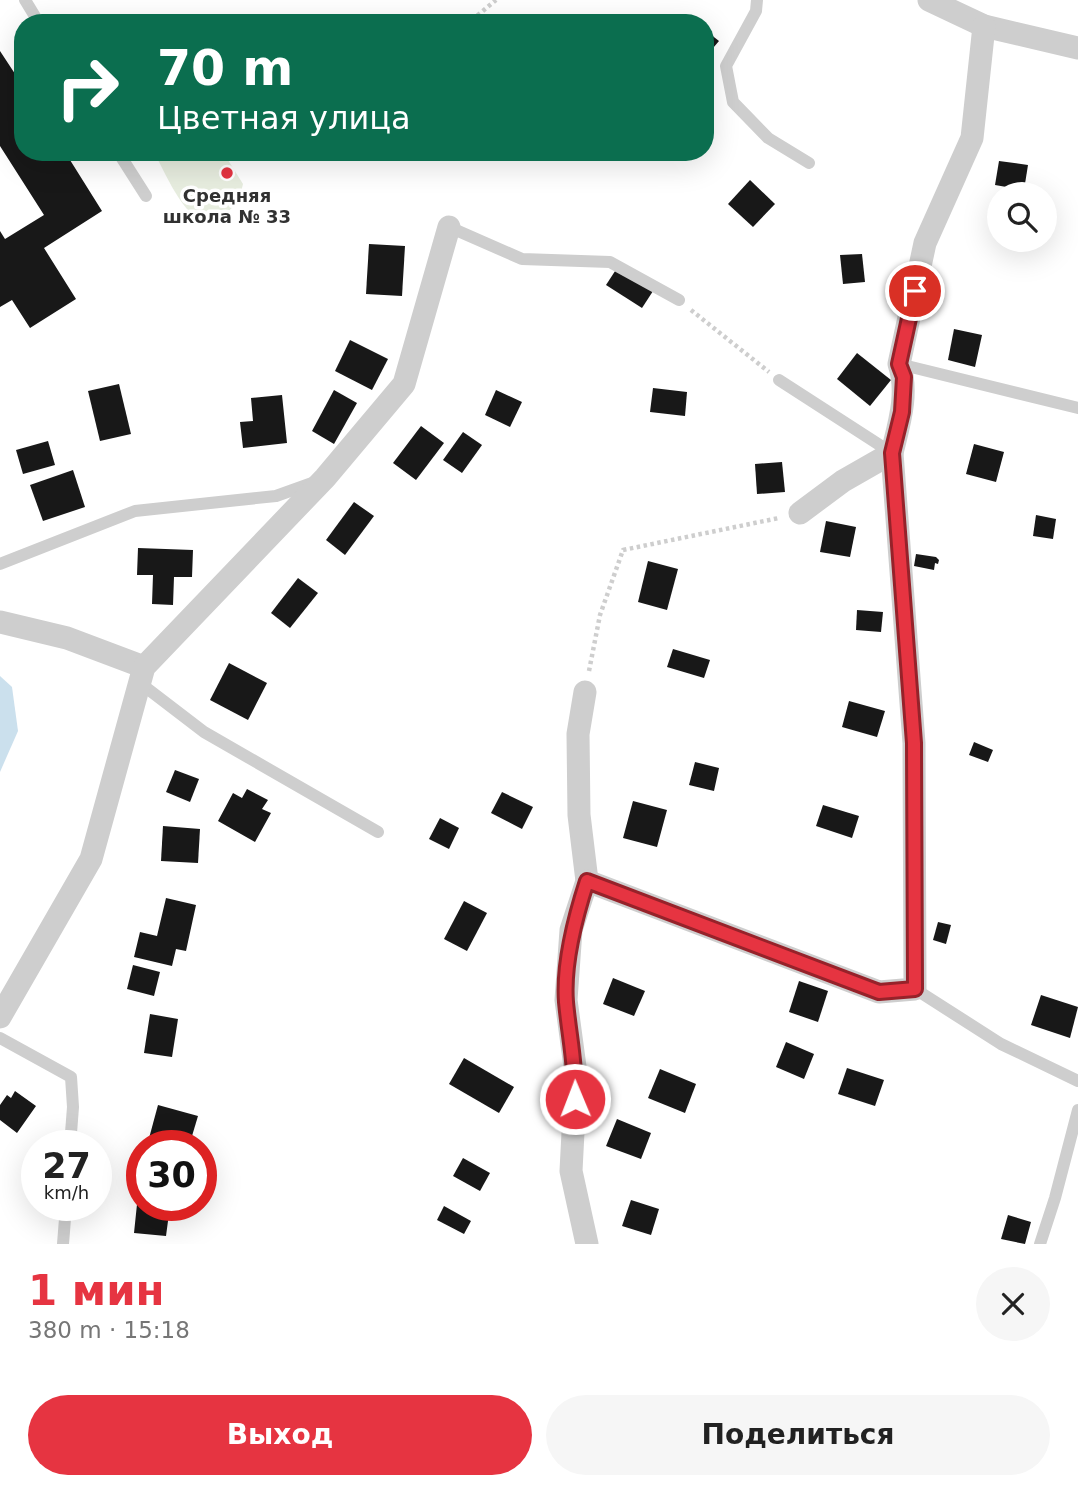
<!DOCTYPE html>
<html lang="ru">
<meta charset="utf-8">
<style>
:root{--surface:#fff;--page:#f6f6f6;--text:#222;--muted:#767676;--accent:#e63441}
body{margin:0;font-family:"DejaVu Sans",sans-serif;background:var(--page);color:var(--text);height:100vh;display:flex;flex-direction:column;font-size:26px;white-space:nowrap}
*{box-sizing:border-box;margin:0}
p{font-size:23px;color:var(--muted)}
.icon{flex:none;width:38px;height:38px;fill:none;stroke:currentColor;stroke-width:2;stroke-linecap:round;stroke-linejoin:round}
.map{position:relative;height:1244px;overflow:hidden}
.details{display:flex;flex-direction:column;background:var(--surface);flex:1}
.details>*{flex:none}
.top-card{position:absolute;left:14px;top:14px;width:700px;height:147px;border-radius:28px;box-shadow:0 7px 28px #0002;background:#0b6e4f;color:#fff;overflow:hidden}
.fabs{position:absolute;left:987px;top:182px;display:grid;gap:14px}
.fabs a{display:grid;place-items:center;width:70px;height:70px;border-radius:50%;background:var(--surface);box-shadow:0 7px 28px #0002;font-size:35px}
.speed{position:absolute;left:21px;top:1130px;display:flex;gap:14px;font-size:35px;font-weight:700;text-align:center}
.speed>*{display:grid;place-content:center;width:91px;height:91px;border-radius:50%;background:var(--surface);box-shadow:0 7px 28px #0002;line-height:1}
.speed small{font-size:18px;font-weight:400}
.speed .limit{border:10px solid #d22;background:#fff;color:#111}
.pin{position:absolute;display:grid;place-items:center;width:60px;height:60px;color:#fff;margin:-30px;border:4px solid #fff;border-radius:50%;box-shadow:0 2px 7px #0007}
.me{position:absolute;width:77px;margin:-38px;rotate:359deg;stroke-linejoin:round;filter:drop-shadow(0 0 5px #0008)}
.turn{display:flex;align-items:center;gap:24px;height:147px;padding:0 28px;font-size:32px}
.turn .icon{width:91px;height:91px;stroke-width:2.5}
.turn b{display:block;font-size:49px;line-height:60px}
.round{display:grid;place-items:center;flex:none;width:74px;height:74px;border-radius:37px;background:var(--page)}
.head{display:flex;align-items:center;justify-content:space-between;height:119px;padding:0 28px}
h1{font-size:42px;font-weight:700;line-height:52px;color:var(--accent)}
.primary-button{display:flex;gap:14px;margin-top:auto;padding:14px 28px}
.primary-button a{flex:1;height:80px;border-radius:42px;background:var(--accent);color:#fff;font-size:28px;font-weight:700;line-height:80px;text-align:center}
.primary-button a+a{background:var(--page);color:var(--text)}
.map>svg:first-child{display:block}
.green{fill:#e7eddf}
.water{fill:#cbe0ed}
.building{fill:#181818}
.lines{fill:none;stroke-linecap:round;stroke-linejoin:round}
.path{stroke:#cecece;stroke-width:4.5;stroke-dasharray:3.5 3.5;stroke-linecap:butt}
.lane{stroke:#cecece;stroke-width:12}
.street{stroke:#cecece;stroke-width:23}
.route-casing{stroke:#96222a;stroke-width:18}
.route{stroke:#e63441;stroke-width:12}
.poi-dot{fill:#e63441;stroke:#fff;stroke-width:2.5}
.labels{text-anchor:middle;dominant-baseline:central;stroke-width:7;stroke-linejoin:round;paint-order:stroke}
.poi-label{font-size:18px;font-weight:bold;fill:#313131;stroke:#fff}
</style>
<div class="map">
<svg width="1078" height="1244" viewBox="0 0 1078 1244">
<rect width="100%" height="100%" fill="#fff"/>
<path class="green" d="M154,152H223L243,184C240,198 235,209 222,215C215,218 203,220 196,216C181,210 162,167 154,152Z"/>
<polygon class="water" points="0,676 12,687 18,731 0,772"/>
<g class="building">
<polygon points="705,30 719,41 708,54 713,57 705,66"/>
<polygon points="0,51 23,86 23,152 65,152 102,211 44,248 76,299 30,328 12,300 0,307 0,231 5,239 44,215 0,146"/>
<polygon points="999,161 1028,165 1024,190 995,185"/>
<polygon points="750,180 775,204 753,227 728,204"/>
<polygon points="369,244 405,246 402,296 366,294"/>
<polygon points="862,254 865,282 843,284 840,255"/>
<polygon points="619,265 655,288 642,308 606,285"/>
<polygon points="954,329 982,335 975,367 948,360"/>
<polygon points="350,340 388,359 372,390 335,371"/>
<polygon points="857,353 891,380 870,406 837,379"/>
<polygon points="119,384 131,434 100,441 88,391"/>
<polygon points="653,388 687,392 685,416 650,412"/>
<polygon points="334,390 357,403 334,444 312,431"/>
<polygon points="496,390 522,402 510,427 485,415"/>
<polygon points="282,395 287,443 243,448 240,422 253,421 251,398"/>
<polygon points="421,426 444,443 416,480 393,463"/>
<polygon points="463,432 482,445 462,473 443,460"/>
<polygon points="48,441 55,465 23,474 16,450"/>
<polygon points="974,444 1004,452 996,482 966,474"/>
<polygon points="782,462 785,492 757,494 755,464"/>
<polygon points="73,470 85,507 43,521 30,485"/>
<polygon points="354,502 374,516 345,555 326,540"/>
<polygon points="1036,515 1056,519 1053,539 1033,536"/>
<polygon points="826,521 856,527 850,557 820,552"/>
<polygon points="138,548 193,550 192,577 174,577 173,605 152,604 153,575 137,575"/>
<polygon points="916,554 936,557 939,560 938,564 935,563 934,570 914,566"/>
<polygon points="648,561 678,569 667,610 638,602"/>
<polygon points="298,578 318,593 290,628 271,613"/>
<polygon points="857,610 883,612 881,632 856,630"/>
<polygon points="673,649 710,660 704,678 667,667"/>
<polygon points="229,663 267,683 248,720 210,700"/>
<polygon points="849,701 885,711 877,737 842,727"/>
<polygon points="974,742 993,750 988,762 969,755"/>
<polygon points="695,762 719,768 714,791 689,785"/>
<polygon points="175,770 199,779 190,802 166,792"/>
<polygon points="247,789 268,800 262,809 271,813 255,842 218,821 233,793 242,798"/>
<polygon points="502,792 533,807 522,829 491,813"/>
<polygon points="633,801 667,810 657,847 623,838"/>
<polygon points="823,805 859,816 852,838 816,826"/>
<polygon points="440,818 459,828 449,849 429,839"/>
<polygon points="163,826 200,829 198,863 161,861"/>
<polygon points="166,898 196,905 186,951 176,949 172,966 134,957 140,932 157,936"/>
<polygon points="464,901 487,913 467,951 444,939"/>
<polygon points="938,922 951,925 946,944 933,940"/>
<polygon points="133,965 160,972 154,996 127,989"/>
<polygon points="613,978 645,991 634,1016 603,1004"/>
<polygon points="799,981 828,991 818,1022 789,1012"/>
<polygon points="1041,995 1078,1007 1070,1038 1031,1025"/>
<polygon points="150,1014 178,1019 172,1057 144,1053"/>
<polygon points="786,1042 814,1054 804,1079 776,1067"/>
<polygon points="464,1058 514,1087 499,1113 449,1084"/>
<polygon points="847,1068 884,1080 875,1106 838,1094"/>
<polygon points="660,1069 696,1084 685,1113 648,1098"/>
<polygon points="15,1091 36,1106 17,1133 0,1120 0,1105 7,1095 11,1098"/>
<polygon points="158,1105 198,1116 189,1146 163,1146 148,1142"/>
<polygon points="617,1119 651,1133 641,1159 606,1146"/>
<polygon points="463,1158 490,1173 480,1191 453,1176"/>
<polygon points="139,1185 142,1186 142,1206 170,1206 166,1236 134,1233"/>
<polygon points="631,1200 659,1209 651,1235 622,1226"/>
<polygon points="444,1206 471,1221 464,1234 437,1220"/>
<polygon points="1008,1215 1031,1222 1025,1244 1001,1239"/>
</g>
<g class="lines">
<g class="path">
<polyline points="472,20 496,0"/>
<polyline points="691,310 769,372"/>
<polyline points="589,671 600,615 623,550 779,518"/>
</g>
<g class="lane">
<polyline points="25,0 39,23"/>
<polyline points="757,0 756,11 726,66 733,102 768,138 809,163"/>
<polyline points="118,152 146,196"/>
<polyline points="449,227 522,259 610,262 679,300"/>
<polyline points="899,364 1078,408"/>
<polyline points="779,380 892,453"/>
<polyline points="0,564 135,511 276,496 315,482"/>
<polyline points="140,683 204,732 378,832"/>
<polyline points="915,989 1001,1044 1078,1081"/>
<polyline points="0,1038 71,1077 73,1107 70,1146"/>
<polyline points="63,1244 66,1206"/>
<polyline points="1040,1244 1055,1198 1078,1110"/>
</g>
<g class="street">
<polyline points="929,0 984,26 1078,48"/>
<path d="M800,513L843,481L892,453C899,424 909,393 899,364L925,243L972,138L984,26"/>
<polyline points="0,622 67,638 144,667"/>
<polyline points="585,692 578,734 579,815 587,881 571,930 566,1000 576,1074 571,1171 587,1244"/>
<polyline points="587,881 879,992 915,989 914,743 892,453"/>
<polyline points="0,1017 91,859 144,667 325,478 404,384 449,227"/>
</g>
</g>
<g class="lines">
<g class="route-casing">
<path id="route" d="M575,1099C576,1066 569,1035 566,1002C563,963 575,918 587,881L879,992L915,989L914,743L892,453L902,412L904,377L899,364L915,291"/>
</g>
<use href="#route" class="route"/>
</g>
<circle class="poi-dot" cx="227" cy="173" r="7"/>
<g class="labels">
<g class="poi-label">
<text x="227" y="195">Средняя<tspan x="227" dy="21">школа № 33</tspan></text>
</g>
</g>
</svg>
<div class="fabs">
<a><svg class="icon" aria-label="search" viewBox="0 0 24 24"><circle cx="10" cy="10" r="6"/><path d="M15 15l6 6"/></svg></a>
</div>
<div class="speed"><div>27<small>km/h</small></div><div class="limit">30</div></div>
<div class="pin" style="left:915px;top:291px;background:#d93025"><svg class="icon" aria-label="arrive" viewBox="0 0 24 24"><path d="M6 21V4h12l-3 4 3 4H6"/></svg></div>
<svg class="me" style="left:575px;top:1099px" viewBox="-20 -20 40 40"><circle r="17" fill="#e63441" stroke="#fff" stroke-width="3"/><path d="M0-11L8 9 0 5-8 9z" fill="#fff"/></svg>
<div class="top-card">
<div class="turn"><svg class="icon" aria-label="right" viewBox="0 0 24 24"><path d="M7 20v-9h11M14 6l5 5-5 5"/></svg><div><b>70 m</b>Цветная улица</div></div>
</div>
</div>
<section class="details">
<div class="head"><div><h1>1 мин</h1><p>380 m · 15:18</p></div><a class="round"><svg class="icon" aria-label="close" viewBox="0 0 24 24"><path d="M6 6l12 12M18 6L6 18"/></svg></a></div>
<div class="primary-button"><a>Выход</a><a>Поделиться</a></div>
</section>
